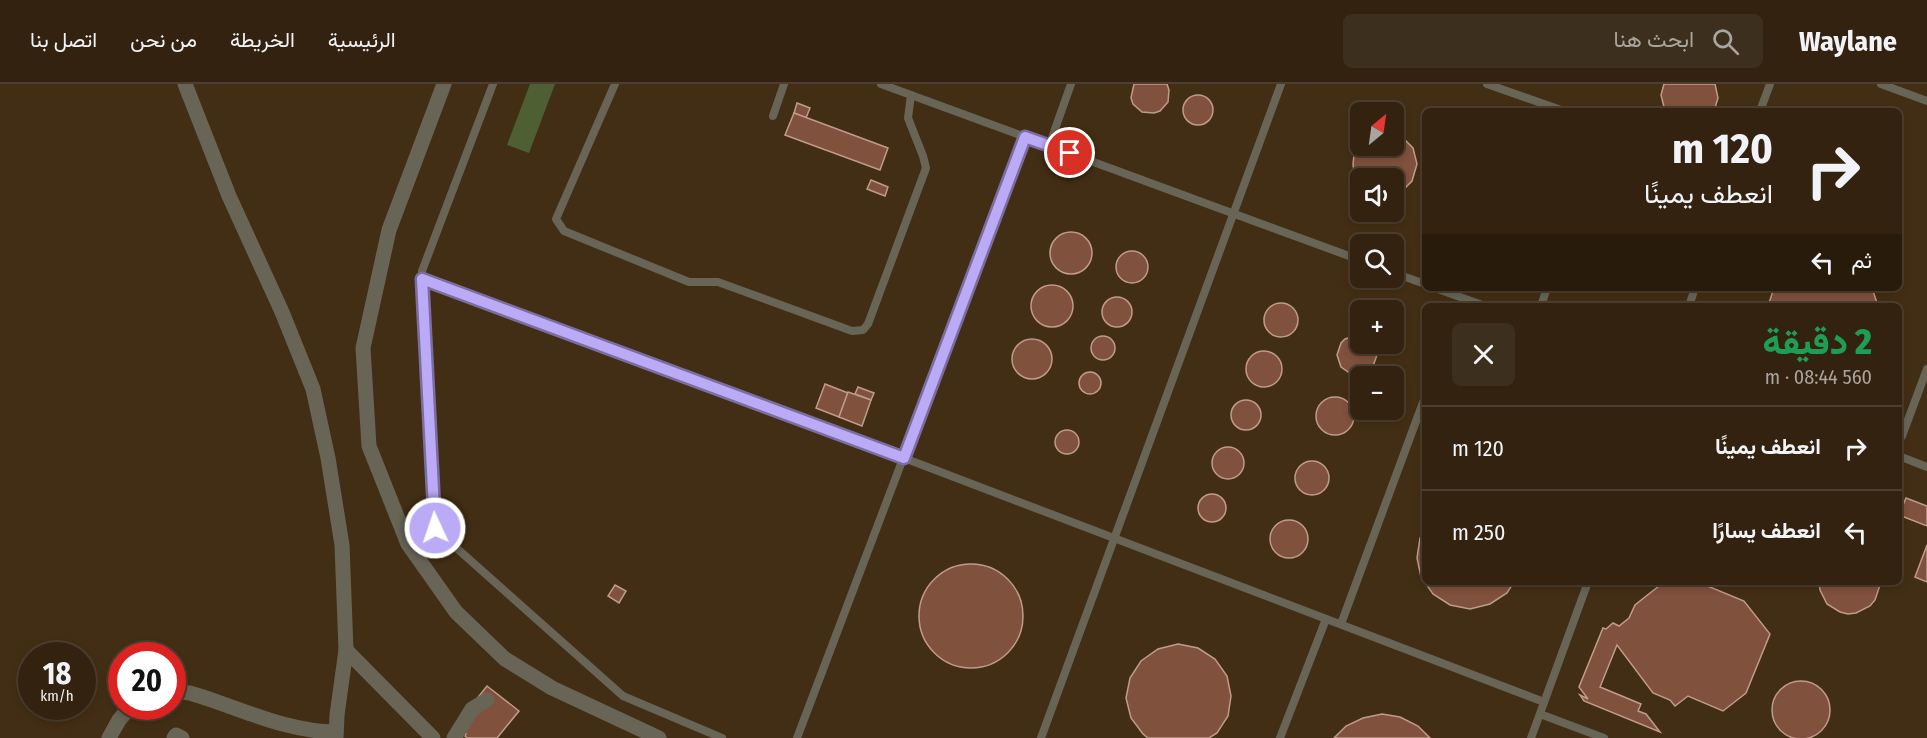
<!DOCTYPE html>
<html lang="ar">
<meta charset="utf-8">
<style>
:root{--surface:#32220f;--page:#3d2f1d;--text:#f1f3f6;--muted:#a8a49e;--line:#4d3f2f}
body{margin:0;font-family:"Fira Sans Condensed",Vazirmatn,sans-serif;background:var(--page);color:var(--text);direction:rtl;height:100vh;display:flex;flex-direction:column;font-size:22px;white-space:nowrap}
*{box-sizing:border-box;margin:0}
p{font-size:20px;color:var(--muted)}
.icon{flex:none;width:33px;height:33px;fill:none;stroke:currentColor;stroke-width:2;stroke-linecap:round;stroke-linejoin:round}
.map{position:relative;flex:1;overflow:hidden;direction:ltr}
.details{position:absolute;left:1422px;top:219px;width:480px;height:282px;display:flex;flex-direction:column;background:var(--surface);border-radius:9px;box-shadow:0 3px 9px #0003,0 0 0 2px var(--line);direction:rtl}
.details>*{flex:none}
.hud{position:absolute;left:1422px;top:24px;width:480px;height:183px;border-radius:9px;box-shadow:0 3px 9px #0003,0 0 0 2px var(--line);direction:rtl;background:#32220f;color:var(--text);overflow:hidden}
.needle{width:39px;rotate:29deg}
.fabs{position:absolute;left:1350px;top:18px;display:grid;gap:12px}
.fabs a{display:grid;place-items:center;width:54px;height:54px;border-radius:9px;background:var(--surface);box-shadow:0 3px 9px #0003,0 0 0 2px var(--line);font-size:30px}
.speed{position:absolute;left:18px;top:558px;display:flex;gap:12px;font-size:30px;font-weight:700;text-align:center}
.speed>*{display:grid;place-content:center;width:78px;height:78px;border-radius:50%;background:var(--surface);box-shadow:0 3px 9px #0003,0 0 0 2px var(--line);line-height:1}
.speed small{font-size:15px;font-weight:400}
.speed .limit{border:9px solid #d22;background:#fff;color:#111}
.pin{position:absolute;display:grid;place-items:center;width:51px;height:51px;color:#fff;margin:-26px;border:3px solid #fff;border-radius:50%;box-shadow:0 2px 6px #0007}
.me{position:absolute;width:66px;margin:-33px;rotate:357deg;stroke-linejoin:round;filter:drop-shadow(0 0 4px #0008)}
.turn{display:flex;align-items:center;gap:21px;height:126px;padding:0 30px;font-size:27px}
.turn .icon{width:78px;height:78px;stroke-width:2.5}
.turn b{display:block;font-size:42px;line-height:51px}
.then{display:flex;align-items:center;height:57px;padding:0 30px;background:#0003;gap:12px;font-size:22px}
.round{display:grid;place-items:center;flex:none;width:63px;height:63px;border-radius:9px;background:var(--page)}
.head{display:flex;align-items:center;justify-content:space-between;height:102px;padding:0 30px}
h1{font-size:36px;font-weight:800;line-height:45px;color:#1e9e55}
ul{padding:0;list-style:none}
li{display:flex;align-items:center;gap:18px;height:84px;padding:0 30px;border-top:2px solid var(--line)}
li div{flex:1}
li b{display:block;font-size:22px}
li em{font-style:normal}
header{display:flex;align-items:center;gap:36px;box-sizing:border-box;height:84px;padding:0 30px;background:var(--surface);border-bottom:2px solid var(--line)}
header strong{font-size:28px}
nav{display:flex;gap:33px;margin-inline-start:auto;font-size:21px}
.search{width:420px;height:54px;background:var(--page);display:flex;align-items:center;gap:15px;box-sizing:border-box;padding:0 21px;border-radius:9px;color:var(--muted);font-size:22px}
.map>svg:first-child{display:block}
.water{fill:#4e6033}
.building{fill:#80513d;stroke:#c09b8c;stroke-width:1.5}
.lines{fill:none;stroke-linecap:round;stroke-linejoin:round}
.service{stroke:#686557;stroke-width:8}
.minor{stroke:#686557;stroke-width:15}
.tertiary{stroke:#686557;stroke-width:15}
.route-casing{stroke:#7a6ea0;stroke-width:15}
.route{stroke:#bbaaf6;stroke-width:10}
</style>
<header>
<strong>Waylane</strong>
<div class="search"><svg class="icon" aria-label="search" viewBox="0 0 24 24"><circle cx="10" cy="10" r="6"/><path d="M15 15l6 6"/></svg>ابحث هنا</div>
<nav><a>الرئيسية</a><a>الخريطة</a><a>من نحن</a><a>اتصل بنا</a></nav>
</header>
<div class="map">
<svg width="1927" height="654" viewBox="0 0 1927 654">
<rect width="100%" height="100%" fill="#422e14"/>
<polygon class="water" points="530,0 555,0 529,69 507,61"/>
<g class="building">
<polygon points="1134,0 1167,0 1169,6 1168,18 1160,27 1154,29 1142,28 1133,20 1131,14"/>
<polygon points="1664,0 1715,0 1718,14 1714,27 1665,27 1661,11"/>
<circle cx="1198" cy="26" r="15"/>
<polygon points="797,19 810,24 806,34 794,29"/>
<polygon points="794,29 888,64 880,86 785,51"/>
<polygon points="1394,49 1401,52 1413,64 1417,80 1412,97 1401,108 1394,111 1394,94 1360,94 1360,101 1354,88 1353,80 1354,71 1360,59 1360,62 1394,62"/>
<polygon points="871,96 888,103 885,112 867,105"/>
<circle cx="1071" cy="169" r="21"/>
<circle cx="1132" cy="183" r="16"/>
<circle cx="1052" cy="222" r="21"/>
<polygon points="1774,204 1872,204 1878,222 1768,222"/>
<circle cx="1117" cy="228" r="15"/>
<circle cx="1281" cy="236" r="17"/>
<polygon points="1357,251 1360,252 1360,260 1373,260 1377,271 1373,282 1363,290 1357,291 1351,290 1341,283 1337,271 1341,259 1345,255"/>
<circle cx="1103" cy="264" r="12"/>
<circle cx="1032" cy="275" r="20"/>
<circle cx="1264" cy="285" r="18"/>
<circle cx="1090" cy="299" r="11"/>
<polygon points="825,300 848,309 839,333 816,324"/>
<polygon points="858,303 874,309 871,316 855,310"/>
<polygon points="848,308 871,316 862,342 839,333"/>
<circle cx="1335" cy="332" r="19"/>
<circle cx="1246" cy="331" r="15"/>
<circle cx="1067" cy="358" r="12"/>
<circle cx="1228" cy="379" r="16"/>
<circle cx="1312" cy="394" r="17"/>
<circle cx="1212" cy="424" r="14"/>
<polygon points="1906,414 1927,422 1927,442 1899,431"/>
<circle cx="1289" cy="455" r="19"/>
<polygon points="1425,446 1425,498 1514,498 1507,509 1490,520 1470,525 1450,521 1433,510 1421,493 1417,474 1420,454"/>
<polygon points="1927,461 1927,498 1915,493"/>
<circle cx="971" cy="532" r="52"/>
<polygon points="1664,498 1682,500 1684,498 1698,498 1744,517 1770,550 1746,609 1723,627 1688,612 1675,622 1670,616 1653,609 1617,561 1600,603 1641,620 1638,627 1646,630 1660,648 1584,617 1580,611 1588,615 1579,603 1603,544 1606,545 1613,539 1619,542 1629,534 1635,521"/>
<polygon points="1819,498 1879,498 1880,501 1875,516 1870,522 1856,529 1848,530 1840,528 1827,520 1820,506"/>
<polygon points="615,501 626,507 619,519 608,512"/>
<polygon points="1178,560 1198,564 1215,575 1227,592 1231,612 1228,632 1217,649 1209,654 1148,654 1143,650 1131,634 1126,614 1130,594 1141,577 1158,565"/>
<circle cx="1801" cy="626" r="29"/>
<polygon points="487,602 519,627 497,654 467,654 465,652 466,650 456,641"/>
<polygon points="1382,630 1400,633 1418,642 1430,654 1334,654 1346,642 1363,634"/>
</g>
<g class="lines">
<g class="service">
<polyline points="493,0 422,187 434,444 623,612 722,654"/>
<polyline points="615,0 556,135 564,147 689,198 718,198 852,247 863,246 868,240 926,84 923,72 908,34 911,11"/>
<polyline points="881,0 1360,176"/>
<polyline points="1487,0 1564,27"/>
<polyline points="1881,0 1927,17"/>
<polyline points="1760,27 1770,0"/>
<polyline points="773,32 784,0"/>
<polyline points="1049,62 1071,0"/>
<polyline points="1394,189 1425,200"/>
<polyline points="422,195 904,374 1544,618"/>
<polyline points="1435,204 1485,222"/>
<polyline points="1541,222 1547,204"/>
<polyline points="1689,222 1695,204"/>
<polyline points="1899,356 1902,352 1927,285"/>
<polyline points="1899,372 1927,383"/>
<polyline points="1341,540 1425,313"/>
<polyline points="1540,630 1604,654"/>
<polyline points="797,654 1025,53"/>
<polyline points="1041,654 1281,0"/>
<polyline points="1280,654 1326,535"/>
<polyline points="1531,654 1588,498"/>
</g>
<g class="minor">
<polyline points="185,0 229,112 282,228 313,305 328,374 342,461 346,566 337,631 336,654"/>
<polyline points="346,566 433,654"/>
<path d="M172,607L190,609C238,623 285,648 336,648"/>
<polyline points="109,654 119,636 131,622"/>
<polyline points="174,654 176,651 182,654"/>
<polyline points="454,654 472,625 487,616"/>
</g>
<polyline class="tertiary" points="444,0 389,146 363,264 369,362 408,460 456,528 505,575 552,604 659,654"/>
</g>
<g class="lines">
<g class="route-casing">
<polyline id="route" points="435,444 422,195 904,374 1025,53 1070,69"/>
</g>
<use href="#route" class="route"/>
</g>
</svg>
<div class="fabs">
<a><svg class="needle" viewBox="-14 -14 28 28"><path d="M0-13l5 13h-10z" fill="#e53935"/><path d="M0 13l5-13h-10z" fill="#a8a49e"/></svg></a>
<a><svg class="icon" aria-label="sound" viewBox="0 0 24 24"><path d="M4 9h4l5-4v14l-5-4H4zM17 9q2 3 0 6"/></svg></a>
<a><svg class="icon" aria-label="search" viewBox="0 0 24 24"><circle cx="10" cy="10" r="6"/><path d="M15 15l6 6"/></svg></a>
<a>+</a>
<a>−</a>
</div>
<div class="speed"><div>18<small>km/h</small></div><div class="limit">20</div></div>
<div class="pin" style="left:1070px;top:69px;background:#d93025"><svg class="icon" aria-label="arrive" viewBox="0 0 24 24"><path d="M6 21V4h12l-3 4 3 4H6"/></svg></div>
<svg class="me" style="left:435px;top:444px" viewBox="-20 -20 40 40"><circle r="17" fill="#bbaaf6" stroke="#fff" stroke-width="3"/><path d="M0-11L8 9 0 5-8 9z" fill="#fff"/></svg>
<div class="hud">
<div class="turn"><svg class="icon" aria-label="right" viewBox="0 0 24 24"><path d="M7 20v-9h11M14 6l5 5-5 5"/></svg><div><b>120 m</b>انعطف يمينًا</div></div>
<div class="then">ثم<svg class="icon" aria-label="left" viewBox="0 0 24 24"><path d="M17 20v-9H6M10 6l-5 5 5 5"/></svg></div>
</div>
<section class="details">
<div class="head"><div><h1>2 دقيقة</h1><p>560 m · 08:44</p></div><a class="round"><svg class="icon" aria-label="close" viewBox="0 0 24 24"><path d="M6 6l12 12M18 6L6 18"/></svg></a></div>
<ul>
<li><svg class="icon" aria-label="right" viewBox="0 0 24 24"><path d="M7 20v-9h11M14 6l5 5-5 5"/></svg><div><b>انعطف يمينًا</b></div><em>120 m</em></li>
<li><svg class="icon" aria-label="left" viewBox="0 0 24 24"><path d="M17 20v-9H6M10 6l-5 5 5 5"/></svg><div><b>انعطف يسارًا</b></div><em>250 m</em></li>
</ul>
</section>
</div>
